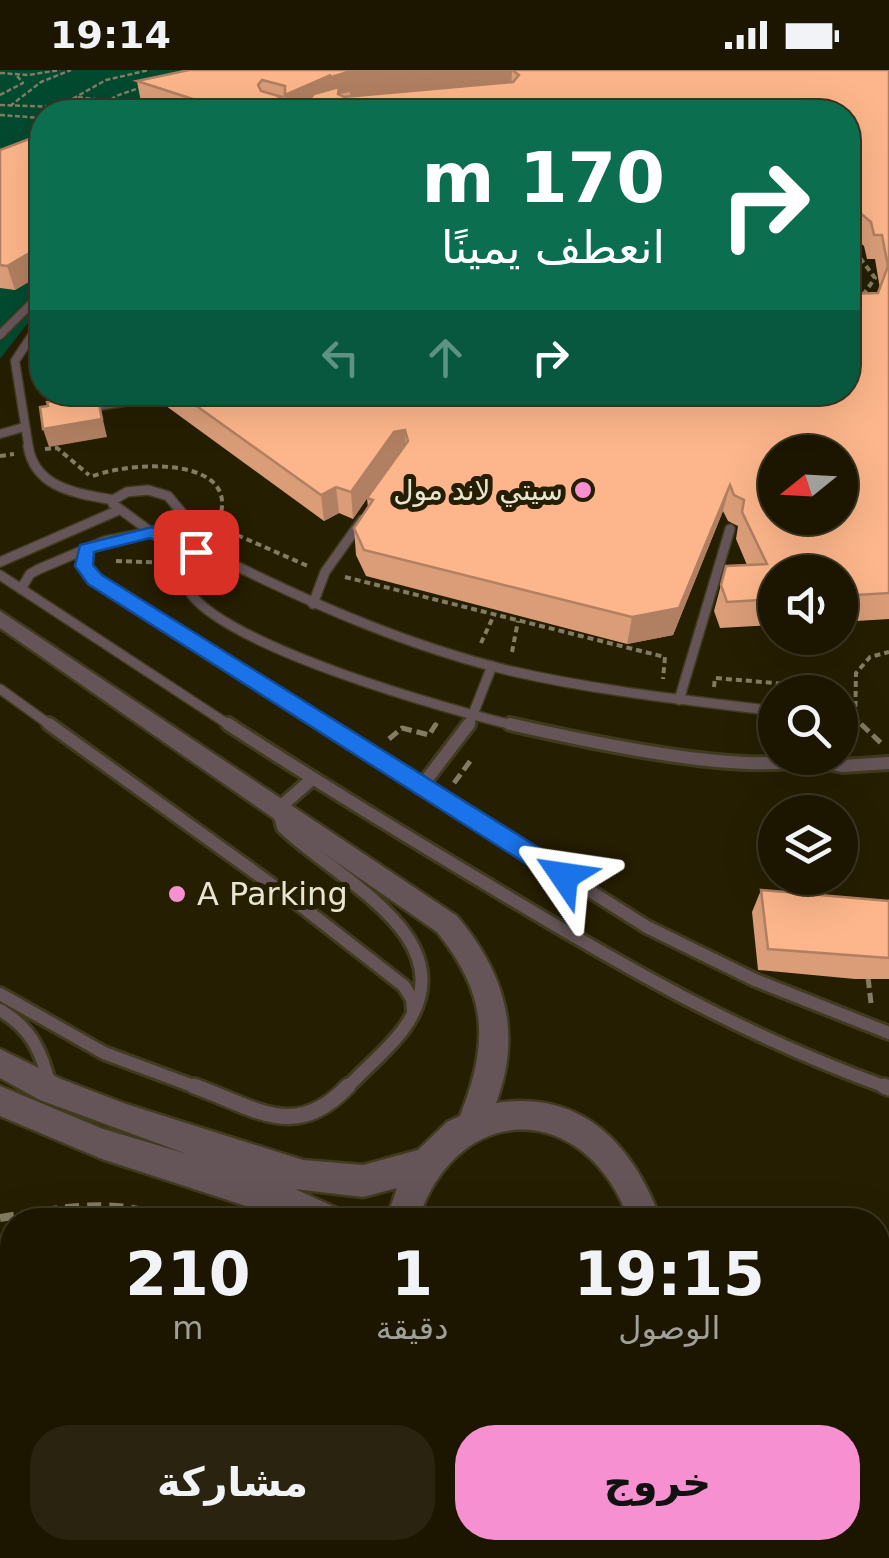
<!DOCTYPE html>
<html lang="ar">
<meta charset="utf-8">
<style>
:root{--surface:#1c1601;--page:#292310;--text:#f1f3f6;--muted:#a09f99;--line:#3a3523;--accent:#f690d0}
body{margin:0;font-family:"DejaVu Sans",Cairo,sans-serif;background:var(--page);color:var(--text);direction:rtl;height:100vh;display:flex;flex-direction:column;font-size:38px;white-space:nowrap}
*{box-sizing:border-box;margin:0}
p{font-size:32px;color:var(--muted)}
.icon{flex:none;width:55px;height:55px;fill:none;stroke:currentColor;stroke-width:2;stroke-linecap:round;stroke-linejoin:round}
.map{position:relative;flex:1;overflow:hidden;direction:ltr}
.panel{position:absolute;left:0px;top:1138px;width:890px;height:352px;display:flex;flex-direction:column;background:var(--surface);border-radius:40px 40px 0 0;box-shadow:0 10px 40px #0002,0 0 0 2px var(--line);direction:rtl}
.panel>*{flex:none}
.guide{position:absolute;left:30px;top:30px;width:830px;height:305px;border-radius:40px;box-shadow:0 10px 40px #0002,0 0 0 2px var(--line);direction:rtl;background:#0b6e4f;color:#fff;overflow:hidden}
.needle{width:65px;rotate:252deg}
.buttons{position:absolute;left:758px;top:365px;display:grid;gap:20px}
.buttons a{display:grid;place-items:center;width:100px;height:100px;border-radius:50%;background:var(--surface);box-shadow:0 10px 40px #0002,0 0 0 2px var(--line);font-size:50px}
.pin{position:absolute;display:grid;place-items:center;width:85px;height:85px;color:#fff;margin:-42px;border-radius:20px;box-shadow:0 5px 15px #0006}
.me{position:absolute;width:110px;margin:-55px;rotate:302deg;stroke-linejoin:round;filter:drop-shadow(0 0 8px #0008)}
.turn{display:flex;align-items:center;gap:35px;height:210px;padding:0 30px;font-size:45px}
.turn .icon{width:130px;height:130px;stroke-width:2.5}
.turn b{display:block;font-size:70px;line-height:85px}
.lanes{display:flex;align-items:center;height:95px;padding:0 30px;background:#0003;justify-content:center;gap:50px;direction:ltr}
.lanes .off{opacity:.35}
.eta{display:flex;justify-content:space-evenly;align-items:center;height:170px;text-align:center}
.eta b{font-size:60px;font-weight:700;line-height:70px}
.button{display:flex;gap:20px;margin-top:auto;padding:20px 30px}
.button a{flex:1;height:115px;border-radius:40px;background:var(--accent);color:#111;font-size:40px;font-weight:700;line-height:115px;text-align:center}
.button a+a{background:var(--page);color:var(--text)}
.status{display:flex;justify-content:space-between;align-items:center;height:70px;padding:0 50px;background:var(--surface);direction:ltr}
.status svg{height:28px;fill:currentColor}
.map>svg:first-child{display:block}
.green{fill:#014a30}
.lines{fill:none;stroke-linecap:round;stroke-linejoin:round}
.service-far3-casing{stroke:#413a1e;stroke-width:11}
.service-far2-casing{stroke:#413a1e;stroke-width:12}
.service-far1-casing{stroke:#413a1e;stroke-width:18}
.service-casing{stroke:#413a1e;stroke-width:20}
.tertiary-casing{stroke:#413a1e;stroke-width:5}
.motorway-casing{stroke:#413a1e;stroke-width:5}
.path-far3{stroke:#827c64;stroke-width:2.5;stroke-dasharray:5 2.5;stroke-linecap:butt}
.path-far2{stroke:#827c64;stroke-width:4;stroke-dasharray:6 4;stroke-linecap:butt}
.path-far1{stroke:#827c64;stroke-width:5;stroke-dasharray:11 5;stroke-linecap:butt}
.path{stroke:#827c64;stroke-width:8;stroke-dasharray:14 8;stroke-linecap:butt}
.service-far3{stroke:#655558;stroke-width:8}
.service-far2{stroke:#655558;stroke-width:9}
.service-far1{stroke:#655558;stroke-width:12}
.service{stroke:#655558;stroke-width:15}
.tertiary{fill:#655558;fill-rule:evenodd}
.motorway{fill:#c79fa7;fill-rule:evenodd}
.wall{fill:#da9d78}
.shaded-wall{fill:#b17f61}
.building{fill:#fdb68b;stroke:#b17f61;stroke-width:2.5;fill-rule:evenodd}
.route{fill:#1a73e8;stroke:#114b97;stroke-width:2.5}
.poi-dot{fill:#f690d0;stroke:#261e01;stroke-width:4}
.labels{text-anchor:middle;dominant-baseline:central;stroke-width:10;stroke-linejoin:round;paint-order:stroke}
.far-poi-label{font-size:28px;fill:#e9e5d3;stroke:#261e01;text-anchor:end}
.poi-label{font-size:32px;fill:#e9e5d3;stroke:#261e01;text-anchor:start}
</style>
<div class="status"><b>19:14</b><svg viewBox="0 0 49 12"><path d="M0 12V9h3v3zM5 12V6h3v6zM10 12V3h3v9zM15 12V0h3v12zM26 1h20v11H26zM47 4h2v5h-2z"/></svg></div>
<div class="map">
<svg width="889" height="1488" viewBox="0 0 889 1488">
<rect width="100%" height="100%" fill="#261e01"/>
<polygon class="green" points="0,0 506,0 331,42 42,42 42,235 0,289"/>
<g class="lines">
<g class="service-far3-casing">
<g id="service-far3">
<polyline points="0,265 42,223"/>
<polyline points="86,338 185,322"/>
<polyline points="0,364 24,357"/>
<polyline points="29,379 15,291 42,250"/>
</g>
</g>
<g class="service-far2-casing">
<g id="service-far2">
<path d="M28,376C35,419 77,423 113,430"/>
<polygon points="148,420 168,426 183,444 178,453 151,462 113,434 113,430 127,422"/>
<polyline points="86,479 84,495 95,509 330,657"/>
<polyline points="0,492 119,440"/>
<polyline points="0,505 232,657"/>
<polyline points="21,519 30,504 39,499 105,471 151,462 214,490"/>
<polyline points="313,534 325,502 362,450"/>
<polyline points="0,619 53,657"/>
<polyline points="679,630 730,459"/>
<polyline points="468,657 492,596"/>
<path d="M521,657C455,642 212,574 186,516L209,492L226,491C317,536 411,577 511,601C598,621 686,630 775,641"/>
</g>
</g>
<g class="service-far1-casing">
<g id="service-far1">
<polyline points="49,654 300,835 404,916 412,929 413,941"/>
<path d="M228,654C314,710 401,763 488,815C622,896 741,965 889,1018"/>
<polyline points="326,654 647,857 755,910 889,963"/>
<path d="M510,654C580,670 746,707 810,688"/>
<polyline points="809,689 843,696 889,693"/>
<path d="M312,709L278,739L283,757C335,809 468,867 405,957C389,980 365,998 346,1019"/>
<polyline points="421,717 469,654"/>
<polyline points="0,924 104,983 201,1019"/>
<path d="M0,940C31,958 42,982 50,1016"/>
</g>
</g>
<g class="service-casing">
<g id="service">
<path d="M194,1016C256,1038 295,1072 348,1016"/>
<polyline points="884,1016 889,1018"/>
</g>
</g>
<g class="tertiary-casing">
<g id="tertiary">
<path d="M0,541L457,846C504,902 523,962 496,1033C583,1020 633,1075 661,1150H629C587,1032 459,1027 418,1150H386L397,1118L363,1127L295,1119L337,1138L341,1150H289L102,1089L0,1046V1016L103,1059L187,1084L40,1030L0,1008V979L61,1009L126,1034L303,1090L363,1095L418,1080L447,1052L460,1046C489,972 488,925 437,862L0,558Z"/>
<polygon points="878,1366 889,1371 889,1410 878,1405"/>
</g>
</g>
<g class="motorway-casing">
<g id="motorway">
<polygon points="0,1460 12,1466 12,1478 26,1478 31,1488 0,1488"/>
<polygon points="439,1478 487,1478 485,1488 437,1488"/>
</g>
</g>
<g class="path-far3">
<polyline points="0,3 28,5 60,0"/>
<polyline points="0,25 23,13 17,6"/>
<polyline points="78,27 110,31"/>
<polyline points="0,35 58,37 106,10 149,0"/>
<polyline points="10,36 41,12 71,0"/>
<polyline points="92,42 116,26 142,17"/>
<polyline points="0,45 42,48"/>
</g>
<g class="path-far2">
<polyline points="848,172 875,208 863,225"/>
<polyline points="848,195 857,211 848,222"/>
<polyline points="45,379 57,378 89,405"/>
<polyline points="0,386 14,384"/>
<path d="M93,406C143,388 263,388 208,470"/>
<polyline points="219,457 310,497"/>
<polyline points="116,491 170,493"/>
<polyline points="345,507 665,587 663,609"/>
<polyline points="481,573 494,545"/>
<polyline points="512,582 518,551"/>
<polyline points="714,617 715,608 798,615 821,622"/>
<polyline points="840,635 864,657"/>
<polyline points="434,657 437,653"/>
<polyline points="855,657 856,603 870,587 889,582"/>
</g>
<g class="path-far1">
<polyline points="861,654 883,675"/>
<polyline points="389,669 402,658 429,665 436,654"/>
<polyline points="849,677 856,654"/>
<polyline points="454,713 471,690"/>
<polyline points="868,907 871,933"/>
</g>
<g class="path">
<path d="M0,1148C58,1139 115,1126 171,1150"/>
<polyline points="0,1284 12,1292"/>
<polyline points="300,1478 321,1488"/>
</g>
<use href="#service-far3" class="service-far3"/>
<use href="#service-far2" class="service-far2"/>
<use href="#service-far1" class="service-far1"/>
<use href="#service" class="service"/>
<use href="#tertiary" class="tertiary"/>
<use href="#motorway" class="motorway"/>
</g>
<g class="wall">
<polygon points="189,0 889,0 889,549 840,552 840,502 775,502 775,555 720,558 714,541 726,496 747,495 736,469 738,456 728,451 723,441 673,565 627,574 366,506 356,485 354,458 368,438 367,428 353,449 339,443 324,451 162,333 159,322 848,322 880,219 875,189 867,189 864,176 848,162 848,42 299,42 302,40 296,42 287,42 286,37 283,36 283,42 103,42 156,37 141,32 137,11"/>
<polygon points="42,64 42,204 15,220 0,218 0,80"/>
<polygon points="761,820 888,831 889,829 889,909 855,909 758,900 752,842"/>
</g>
<g class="shaded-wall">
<polygon points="364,0 512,0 511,21 351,35 350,22 330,26 296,42 287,42 285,25 331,5"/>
<polygon points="282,27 283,42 247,42"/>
<polygon points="42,176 42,204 15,220 7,196"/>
<polygon points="47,322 139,322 98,328 107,367 49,377 43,359 51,335"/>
<polygon points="405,360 406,386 395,388 353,449 351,422 394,362"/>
<polygon points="730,415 723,441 673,565 627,574 632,547"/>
<polygon points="336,417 339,443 324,451 321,425"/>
</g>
<g class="building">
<polygon points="189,0 364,0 351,1 328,8 331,5 285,25 285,16 262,10 258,15 261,21 282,27 247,42 103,42 202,32 137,11"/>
<path d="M487,0H889V523L840,526V502H775V529L727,532L721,515L726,496L767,494L742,442L744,430L734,425L730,415L679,538L632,547L364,480L354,458L373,430L367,428L408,371L405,360L394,362L351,422L336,417L321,425L177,322H848V224L878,223L888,196L882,165H874L871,152L848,133V42H506L518,36L416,42H299L314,24L339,17L338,24L344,27L513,12L519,5L512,0L349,14ZM775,382H840V448H775Z"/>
<polygon points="42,64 42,176 7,196 0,195 0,80"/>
<polygon points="42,233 42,307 34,243"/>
<polygon points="97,325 102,349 43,359 40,337 48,336 47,332"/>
<polygon points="761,820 889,831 889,888 768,879"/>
</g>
<polygon class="route" points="152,457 205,482 202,486 189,486 150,468 94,482 93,495 102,505 573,799 576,806 573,813 556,813 88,514 75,496 80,475"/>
<g class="poi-dot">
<circle cx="583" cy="420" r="10"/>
<circle cx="177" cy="824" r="10"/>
</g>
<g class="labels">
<g class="far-poi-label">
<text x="563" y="420">سيتي لاند مول</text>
</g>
<g class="poi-label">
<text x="197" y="824">A Parking</text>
</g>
</g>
</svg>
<div class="buttons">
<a><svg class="needle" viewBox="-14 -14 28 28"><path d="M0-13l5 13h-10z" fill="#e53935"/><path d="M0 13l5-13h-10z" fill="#a09f99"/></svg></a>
<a><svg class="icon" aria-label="sound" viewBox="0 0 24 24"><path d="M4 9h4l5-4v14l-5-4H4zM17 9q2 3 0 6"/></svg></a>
<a><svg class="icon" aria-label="search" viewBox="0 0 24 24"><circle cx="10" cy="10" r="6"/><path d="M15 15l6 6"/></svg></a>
<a><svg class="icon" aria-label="layers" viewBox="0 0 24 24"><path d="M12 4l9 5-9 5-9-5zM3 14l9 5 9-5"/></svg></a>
</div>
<div class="pin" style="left:196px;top:482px;background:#d93025"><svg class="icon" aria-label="arrive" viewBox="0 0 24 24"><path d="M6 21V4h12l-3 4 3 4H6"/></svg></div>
<svg class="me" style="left:564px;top:806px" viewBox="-20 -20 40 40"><path d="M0-17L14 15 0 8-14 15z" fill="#1a73e8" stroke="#fff" stroke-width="4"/></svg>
<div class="guide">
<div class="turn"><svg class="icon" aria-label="right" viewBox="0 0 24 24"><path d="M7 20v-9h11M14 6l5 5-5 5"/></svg><div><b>170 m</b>انعطف يمينًا</div></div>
<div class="lanes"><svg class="icon off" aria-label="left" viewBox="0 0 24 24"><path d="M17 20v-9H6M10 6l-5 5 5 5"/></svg><svg class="icon off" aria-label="ahead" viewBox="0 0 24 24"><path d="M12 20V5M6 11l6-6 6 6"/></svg><svg class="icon" aria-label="right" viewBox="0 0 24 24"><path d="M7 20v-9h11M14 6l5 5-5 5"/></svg></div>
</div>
<section class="panel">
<div class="eta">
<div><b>19:15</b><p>الوصول</p></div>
<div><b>1</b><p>دقيقة</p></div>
<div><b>210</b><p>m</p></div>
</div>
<div class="button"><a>خروج</a><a>مشاركة</a></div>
</section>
</div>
